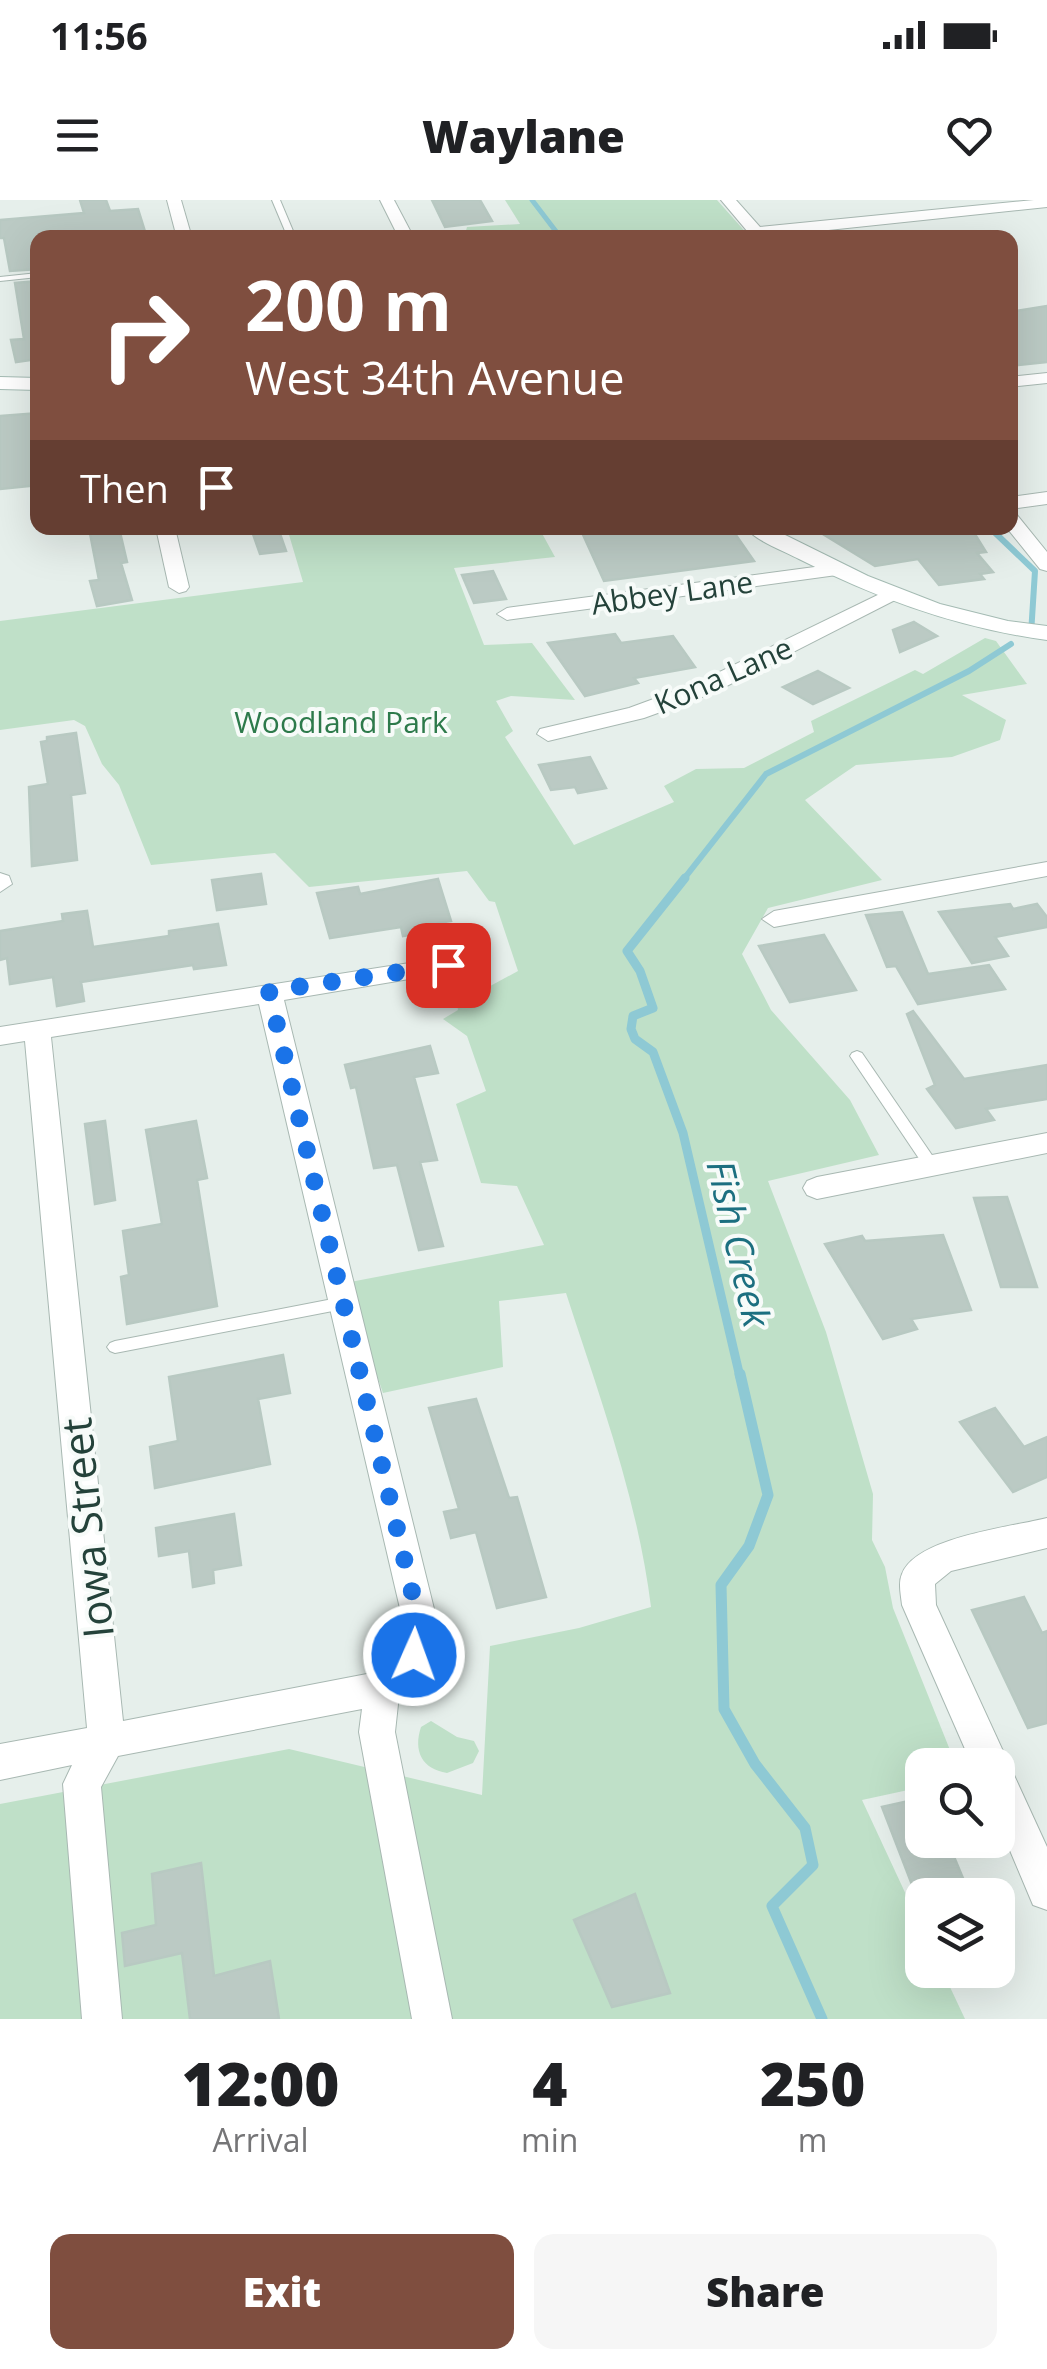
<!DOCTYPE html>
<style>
:root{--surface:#fff;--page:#f6f6f6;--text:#202124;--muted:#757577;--accent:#7f4e3f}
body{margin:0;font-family:"Open Sans",sans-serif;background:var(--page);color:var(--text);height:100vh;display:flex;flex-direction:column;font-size:38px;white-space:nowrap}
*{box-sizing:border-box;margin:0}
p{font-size:32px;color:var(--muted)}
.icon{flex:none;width:55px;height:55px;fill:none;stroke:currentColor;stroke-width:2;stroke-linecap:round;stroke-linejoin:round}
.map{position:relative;height:1819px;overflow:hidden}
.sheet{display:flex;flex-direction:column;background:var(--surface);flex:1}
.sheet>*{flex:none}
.banner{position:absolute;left:30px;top:30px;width:988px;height:305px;border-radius:20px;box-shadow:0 10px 40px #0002;background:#7f4e3f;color:#fff;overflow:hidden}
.tools{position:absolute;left:905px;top:1548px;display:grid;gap:20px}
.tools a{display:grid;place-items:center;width:110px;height:110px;border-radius:20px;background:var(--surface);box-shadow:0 10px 40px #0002;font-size:50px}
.pin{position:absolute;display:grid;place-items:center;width:85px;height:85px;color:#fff;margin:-42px;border-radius:20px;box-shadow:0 5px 15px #0006}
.me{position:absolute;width:110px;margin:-55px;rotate:2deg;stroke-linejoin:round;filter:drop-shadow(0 0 8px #0008)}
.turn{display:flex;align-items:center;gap:35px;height:210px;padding:0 50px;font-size:45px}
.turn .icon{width:130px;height:130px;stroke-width:2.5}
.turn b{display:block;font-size:70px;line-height:85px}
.then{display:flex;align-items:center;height:95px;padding:0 50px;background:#0003;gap:20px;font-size:38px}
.eta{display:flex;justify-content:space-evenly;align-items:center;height:170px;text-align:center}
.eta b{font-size:60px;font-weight:800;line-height:70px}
.action{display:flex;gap:20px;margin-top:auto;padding:20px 50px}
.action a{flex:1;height:115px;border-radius:20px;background:var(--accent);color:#fff;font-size:40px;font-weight:800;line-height:115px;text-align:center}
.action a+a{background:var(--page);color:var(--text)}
.status{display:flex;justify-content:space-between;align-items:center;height:70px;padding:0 50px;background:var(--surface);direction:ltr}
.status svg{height:28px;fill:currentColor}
header{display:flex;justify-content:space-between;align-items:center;height:130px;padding:0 50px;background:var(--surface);font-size:45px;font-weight:800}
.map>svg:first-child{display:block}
.green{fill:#bfe0c8}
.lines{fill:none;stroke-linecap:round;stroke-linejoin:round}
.stream-far3{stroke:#8ec9d4;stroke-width:5}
.stream-far2{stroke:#8ec9d4;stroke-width:6}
.stream-far1{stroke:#8ec9d4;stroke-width:9}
.stream{stroke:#8ec9d4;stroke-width:11}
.building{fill:#bbcac4;stroke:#b8c9c2;stroke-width:2.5}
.lane-casing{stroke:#a8b8b2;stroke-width:2}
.street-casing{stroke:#a8b8b2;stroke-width:2}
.secondary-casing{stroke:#a4bbb3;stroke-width:2}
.lane{fill:#fff;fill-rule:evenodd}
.street{fill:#fff;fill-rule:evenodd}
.secondary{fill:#fff;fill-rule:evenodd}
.route{stroke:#1a73e8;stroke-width:18;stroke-dasharray:0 32.4}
.labels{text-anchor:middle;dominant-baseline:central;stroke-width:8;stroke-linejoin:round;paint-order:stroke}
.far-street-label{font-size:30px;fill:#24423a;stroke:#f7fbf9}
.far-park-label{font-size:30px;fill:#2d7a4b;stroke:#f7fbf9}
.water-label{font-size:38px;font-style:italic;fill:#1c6f80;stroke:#f7fbf9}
.near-street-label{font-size:42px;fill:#24423a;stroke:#f7fbf9}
</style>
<div class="status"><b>11:56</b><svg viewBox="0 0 49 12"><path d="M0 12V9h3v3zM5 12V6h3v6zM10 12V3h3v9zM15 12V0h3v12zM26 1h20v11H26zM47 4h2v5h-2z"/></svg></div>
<header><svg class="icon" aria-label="menu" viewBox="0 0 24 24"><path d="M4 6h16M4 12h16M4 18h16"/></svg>Waylane<svg class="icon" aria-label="heart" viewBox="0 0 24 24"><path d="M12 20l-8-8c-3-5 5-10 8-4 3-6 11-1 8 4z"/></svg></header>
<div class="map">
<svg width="1047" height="1819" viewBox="0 0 1047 1819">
<rect width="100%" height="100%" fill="#e6efeb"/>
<g class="green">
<polygon points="505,0 717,0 750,37 483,38 465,34 467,27 520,24"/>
<path d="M287,328H539L555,357L454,368L484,445L532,443L575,500L511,496L496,501L513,531L505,537L574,645L674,602L664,586L696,569L744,568L814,532L811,521L915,470L923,474L985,438L996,441L1027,484L962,495L1006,520L1000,540L952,557L856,565L805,600L882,680L768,708L742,754L771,810L850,900L879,955L768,981L826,1132L873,1294L872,1340L885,1367L893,1408L956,1565H922V1587L862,1600L922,1729V1770H942L965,1819H0V1604L289,1549L482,1595L490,1446L579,1428L651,1407C638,1300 599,1195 566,1093L499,1101L503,1167L383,1193L345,1083L544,1045L517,986L481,983L456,904L486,891L467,836L443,819L458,810L457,804L518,771L495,702L489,701L467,671L309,687L275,653L151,665L119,585L102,564L85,526L74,520L0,530V421L303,382Z"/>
<path d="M431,1521L457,1537L474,1541L479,1551L473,1563L447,1573C422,1569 413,1551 421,1527Z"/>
</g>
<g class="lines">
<polyline class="stream-far3" points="532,0 561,38"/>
<g class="stream-far2">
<polyline points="990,328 1035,371 1031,434"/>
<polyline points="683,680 766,574 969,471 1011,444"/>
</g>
<polyline class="stream-far1" points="685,678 627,751 640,771 653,808 633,816 631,829 635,839 653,852 683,933 740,1177"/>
<polyline class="stream" points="740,1174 768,1295 749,1346 721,1385 724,1509 755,1564 805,1628 813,1665 772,1706 822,1819"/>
</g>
<g class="building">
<polygon points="80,0 106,0 110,11 138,9 147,38 38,38 38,69 10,71 4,38 0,38 0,20 84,13"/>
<polygon points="432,0 480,0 492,21 445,27"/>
<polygon points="38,81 38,159 16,162 11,140 24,139 15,83"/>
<polygon points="1047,106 1047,162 1010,166 1010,112"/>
<polygon points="38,213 38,285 0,289 0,216"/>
<polygon points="89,328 119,328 127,362 121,363 132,400 97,406 90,381 99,380"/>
<polygon points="580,328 731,328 754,361 604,381"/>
<polygon points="813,328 952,328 956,333 973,331 986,352 977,353 993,372 980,374 984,379 939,385 918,359 875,366"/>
<polygon points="279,331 286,351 260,354 253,334"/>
<polygon points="493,371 506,399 474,403 462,375"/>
<polygon points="914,422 937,436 900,452 893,430"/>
<polygon points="615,434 621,443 673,436 695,467 634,478 638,483 585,496 548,443"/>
<polygon points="818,471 849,488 813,504 783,487"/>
<polygon points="76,533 85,593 71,595 77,660 32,666 29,587 48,584 41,542 47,541 47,537"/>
<polygon points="590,557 606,588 578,593 575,587 551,590 539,565"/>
<polygon points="261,674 266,704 217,710 212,680"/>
<polygon points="438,679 451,721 438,723 440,730 403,736 401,727 330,738 317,693 358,687 360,694"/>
<polygon points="1010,704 1013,709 1037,704 1047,717 1047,727 995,737 1008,756 972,763 939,712"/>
<polygon points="87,711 93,747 169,736 169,731 218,724 226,765 194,769 193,765 81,782 84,801 57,806 53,777 10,784 7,758 0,760 0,731 63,721 62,714"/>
<polygon points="902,712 928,774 989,765 1005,789 918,804 896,766 887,767 866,715"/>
<polygon points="824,735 856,790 790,802 759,746"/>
<polygon points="913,811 964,879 1047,865 1047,899 986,909 994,920 956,928 927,889 935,885 907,814"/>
<polygon points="430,846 438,873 414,877 437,960 420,962 443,1046 419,1050 397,965 374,968 356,887 351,888 345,865"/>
<polygon points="105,921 115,1000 95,1004 85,924"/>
<polygon points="196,921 207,978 197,980 217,1106 127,1124 121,1077 129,1075 123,1031 162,1024 146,930"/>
<polygon points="1007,997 1037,1087 1001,1087 974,998"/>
<polygon points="943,1035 971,1110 911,1119 917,1129 883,1139 825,1044 862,1036 865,1041"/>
<polygon points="283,1155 290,1193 258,1199 270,1264 155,1288 150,1247 178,1241 169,1177"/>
<polygon points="476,1199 509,1298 517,1297 546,1397 497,1408 476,1332 451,1338 444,1312 459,1309 429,1208"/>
<polygon points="995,1208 1024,1247 1047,1237 1047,1277 1013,1292 960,1222"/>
<polygon points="234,1314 241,1365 213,1370 214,1383 193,1387 189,1351 159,1356 156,1328"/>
<polygon points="1024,1397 1042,1433 1047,1431 1047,1523 1028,1528 972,1410"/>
<polygon points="922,1598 922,1640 947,1640 970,1695 916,1695 882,1607"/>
<polygon points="201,1663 214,1776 270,1761 279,1819 190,1819 182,1753 125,1766 122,1733 156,1725 152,1674"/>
<polygon points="635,1694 670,1793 612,1807 574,1720"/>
</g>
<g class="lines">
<g class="lane-casing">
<g id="lane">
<polygon points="272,0 280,0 296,38 288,38"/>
<polygon points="38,73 38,77 0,81 0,77"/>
<polygon points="857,851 862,853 936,961 938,965 936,969 926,969 852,859 850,856 852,853"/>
<polygon points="343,1097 348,1099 351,1103 348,1107 343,1109 115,1153 110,1151 107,1147 110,1143 115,1141"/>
</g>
</g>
<g class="street-casing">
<g id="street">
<polygon points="167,0 181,0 192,38 177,38"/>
<polygon points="380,0 394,0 414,38 399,38"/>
<polygon points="721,0 736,0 760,27 1034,0 1047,0 1047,7 753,38"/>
<polygon points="1047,173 1047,183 1010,187 1010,177"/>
<polygon points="1047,292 1047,304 1010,309 1010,297"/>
<polygon points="1010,313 1017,315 1047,352 1047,371 1040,369 1007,328 1010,328"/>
<polygon points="156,328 175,328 189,387 186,391 179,393 169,387"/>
<polygon points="837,364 847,370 844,374 507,420 497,414 507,408"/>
<polygon points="890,389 897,391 897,399 713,493 644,518 548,541 537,534 540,529 629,508 697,483"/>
<polygon points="1047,662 1047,676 774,727 762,719 774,711"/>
<polygon points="0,673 9,676 12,684 0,692"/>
<path d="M448,757L461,765L457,771L284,800L436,1417L427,1466L399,1495L395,1532L452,1819H412L359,1532L362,1509L118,1556L101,1587L122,1819H82L63,1584L72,1565L0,1580V1544L87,1528L25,841L0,845V827ZM259,804L402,1417L397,1448L372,1473L123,1521L51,837Z"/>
<polygon points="1047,933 1047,953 817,999 807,995 803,988 807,981 817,977"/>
<path d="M1047,1318V1348L951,1371L935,1384L936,1405L1047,1647V1710L1033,1705L998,1622V1565H972L902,1405C901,1395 898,1383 902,1374C916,1337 1012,1327 1047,1318Z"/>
</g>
</g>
<g class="secondary-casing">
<g id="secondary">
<polygon points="0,177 38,178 38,190 0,189"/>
<path d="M746,328H771L868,376L940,404L1008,421L1047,426V440C958,428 878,399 799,359C782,350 758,342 746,328Z"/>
</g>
</g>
<use href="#lane" class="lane"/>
<use href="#street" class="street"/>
<use href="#secondary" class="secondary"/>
</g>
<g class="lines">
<polyline class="route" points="414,1455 418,1417 269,791 448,765"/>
</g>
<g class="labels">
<g class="far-street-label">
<text transform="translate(672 392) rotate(-8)">Abbey Lane</text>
<text transform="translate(723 475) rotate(-24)">Kona Lane</text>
</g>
<g class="far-park-label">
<text x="341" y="521">Woodland Park</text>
</g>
<g class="water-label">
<text transform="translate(740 1043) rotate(77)">Fish Creek</text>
</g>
<g class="near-street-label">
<text transform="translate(86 1328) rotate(-96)">Iowa Street</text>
</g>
</g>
</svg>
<div class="tools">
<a><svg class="icon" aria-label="search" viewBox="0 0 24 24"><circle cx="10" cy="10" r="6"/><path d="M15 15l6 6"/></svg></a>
<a><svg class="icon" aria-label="layers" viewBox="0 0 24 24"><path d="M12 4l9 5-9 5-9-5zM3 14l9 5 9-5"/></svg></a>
</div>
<div class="pin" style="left:448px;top:765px;background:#d93025"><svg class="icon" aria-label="arrive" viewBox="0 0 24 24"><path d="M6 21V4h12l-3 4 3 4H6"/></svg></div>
<svg class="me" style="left:414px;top:1455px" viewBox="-20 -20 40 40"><circle r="17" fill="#1a73e8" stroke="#fff" stroke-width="3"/><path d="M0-11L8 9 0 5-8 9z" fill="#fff"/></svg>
<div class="banner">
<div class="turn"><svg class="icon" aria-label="right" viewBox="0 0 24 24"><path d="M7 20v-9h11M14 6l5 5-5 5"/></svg><div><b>200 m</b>West 34th Avenue</div></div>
<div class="then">Then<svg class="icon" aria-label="arrive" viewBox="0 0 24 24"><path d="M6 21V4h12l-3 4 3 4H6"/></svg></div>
</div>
</div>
<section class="sheet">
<div class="eta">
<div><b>12:00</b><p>Arrival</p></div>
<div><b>4</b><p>min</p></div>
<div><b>250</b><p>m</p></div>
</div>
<div class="action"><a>Exit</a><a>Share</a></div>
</section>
